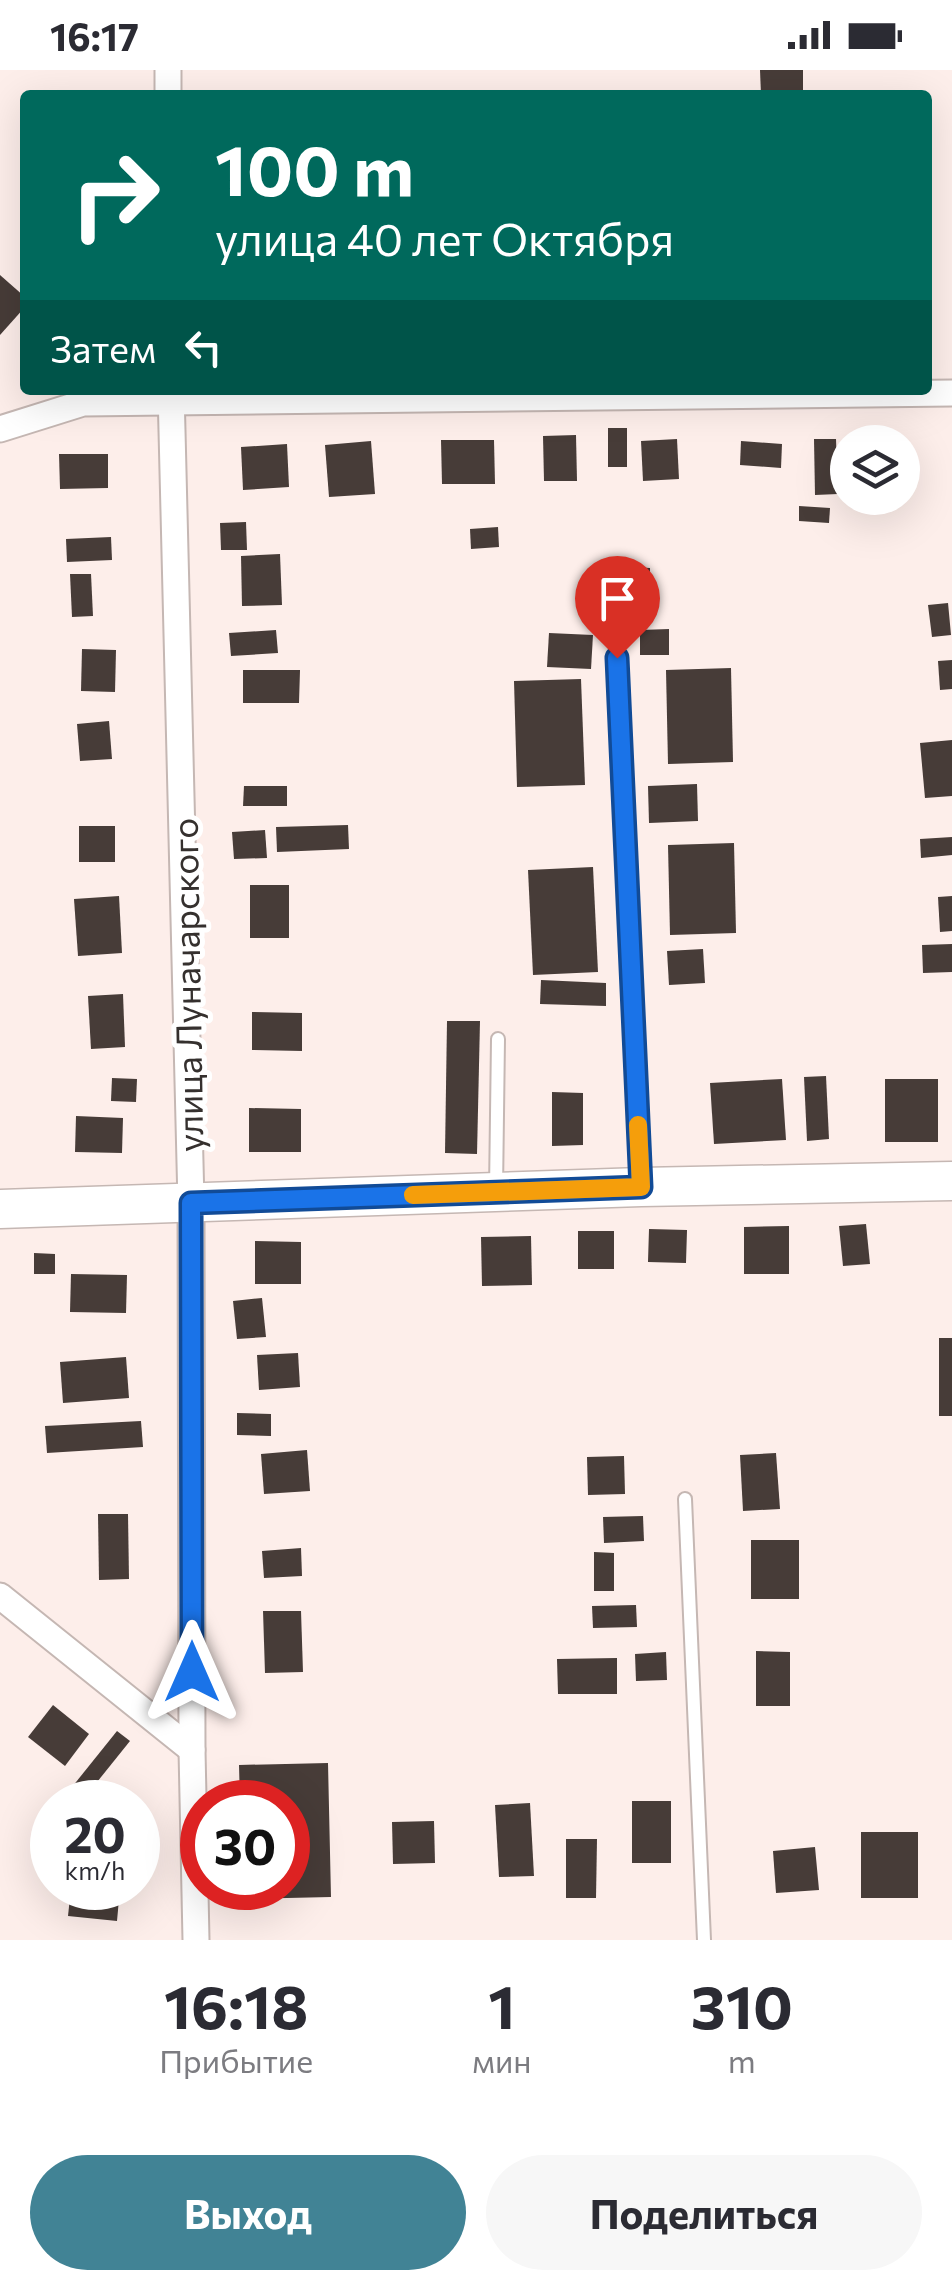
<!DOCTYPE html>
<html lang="ru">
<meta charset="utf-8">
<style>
:root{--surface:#fff;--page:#f7f7f7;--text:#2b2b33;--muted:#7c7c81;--accent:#418395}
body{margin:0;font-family:Commissioner,sans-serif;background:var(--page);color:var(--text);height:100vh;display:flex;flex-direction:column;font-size:38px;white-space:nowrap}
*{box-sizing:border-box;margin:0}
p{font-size:32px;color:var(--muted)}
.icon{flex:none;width:55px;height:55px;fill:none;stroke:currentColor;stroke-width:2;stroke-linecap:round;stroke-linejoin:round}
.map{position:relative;height:1870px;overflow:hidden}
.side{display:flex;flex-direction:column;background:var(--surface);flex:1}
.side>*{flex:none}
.hud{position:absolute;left:20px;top:20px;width:912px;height:305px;border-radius:10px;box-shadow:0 10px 40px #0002;background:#00695c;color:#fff;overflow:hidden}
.controls{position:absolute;left:830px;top:355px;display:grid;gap:20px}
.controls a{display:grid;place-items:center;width:90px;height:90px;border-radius:50%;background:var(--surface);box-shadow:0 10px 40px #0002;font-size:50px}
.speed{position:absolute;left:30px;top:1710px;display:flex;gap:20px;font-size:50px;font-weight:700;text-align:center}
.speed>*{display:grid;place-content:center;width:130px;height:130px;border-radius:50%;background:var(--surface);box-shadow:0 10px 40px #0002;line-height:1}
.speed small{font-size:25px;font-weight:400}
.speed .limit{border:15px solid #d22;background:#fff;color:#111}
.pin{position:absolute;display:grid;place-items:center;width:85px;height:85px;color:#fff;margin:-102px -42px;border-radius:50% 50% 50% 0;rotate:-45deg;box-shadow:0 0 10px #0007}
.pin .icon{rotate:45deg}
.me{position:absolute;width:110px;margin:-55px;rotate:0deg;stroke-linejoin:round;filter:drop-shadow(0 0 8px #0008)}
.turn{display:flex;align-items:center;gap:35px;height:210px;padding:0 30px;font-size:45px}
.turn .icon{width:130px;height:130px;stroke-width:2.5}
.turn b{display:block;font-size:70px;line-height:85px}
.then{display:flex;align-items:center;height:95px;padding:0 30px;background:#0003;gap:20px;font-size:38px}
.eta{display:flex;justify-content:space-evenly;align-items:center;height:170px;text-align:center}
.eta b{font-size:60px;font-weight:700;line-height:70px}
.button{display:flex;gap:20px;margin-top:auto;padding:20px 30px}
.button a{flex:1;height:115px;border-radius:60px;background:var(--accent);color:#fff;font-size:40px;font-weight:700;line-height:115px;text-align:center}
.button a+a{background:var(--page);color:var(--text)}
.status{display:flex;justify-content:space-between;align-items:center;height:70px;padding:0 50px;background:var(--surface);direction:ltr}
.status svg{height:28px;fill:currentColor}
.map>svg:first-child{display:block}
.building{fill:#473c38}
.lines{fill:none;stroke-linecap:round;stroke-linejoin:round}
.lane-casing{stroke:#c5b7b3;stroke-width:16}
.street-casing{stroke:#c5b7b3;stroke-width:29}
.secondary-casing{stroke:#c5b7b3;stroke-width:41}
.lane{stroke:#fff;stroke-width:12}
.street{stroke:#fff;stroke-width:25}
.secondary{stroke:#fff;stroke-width:38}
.route-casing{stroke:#114b97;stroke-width:25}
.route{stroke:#1a73e8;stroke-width:18}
.slow{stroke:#f59e0b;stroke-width:18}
.labels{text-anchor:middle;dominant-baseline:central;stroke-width:10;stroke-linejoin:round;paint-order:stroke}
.street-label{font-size:35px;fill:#35302e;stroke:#fff}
</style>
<div class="status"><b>16:17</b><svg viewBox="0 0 49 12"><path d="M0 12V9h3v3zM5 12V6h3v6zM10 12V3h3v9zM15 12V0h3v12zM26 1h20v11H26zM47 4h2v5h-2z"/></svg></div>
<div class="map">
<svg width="952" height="1870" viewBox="0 0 952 1870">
<rect width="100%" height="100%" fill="#fdeeea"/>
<g class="building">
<polygon points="760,0 803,0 803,25 761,25"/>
<polygon points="0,205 25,227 25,237 0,265"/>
<rect x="608" y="358" width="19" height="39"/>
<polygon points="576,365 577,411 544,411 543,366"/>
<polygon points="677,369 679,409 643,411 641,371"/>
<polygon points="814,369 836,369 838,424 815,425"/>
<polygon points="441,370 494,370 495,414 442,414"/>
<polygon points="371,371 375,424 329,427 325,375"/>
<polygon points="741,371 782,374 781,398 740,395"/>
<polygon points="287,374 289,417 243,420 241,377"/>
<polygon points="59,384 108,384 108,418 60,419"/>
<polygon points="799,436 830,438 829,453 799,451"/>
<polygon points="246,452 247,480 221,480 220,453"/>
<polygon points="498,457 499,477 471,479 470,459"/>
<polygon points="111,467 112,490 67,492 66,469"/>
<polygon points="280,484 282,535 242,536 241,486"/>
<polygon points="630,497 650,498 650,515 629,513"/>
<polygon points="70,504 91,504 93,546 72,547"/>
<polygon points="948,533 951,565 932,567 928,535"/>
<polygon points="669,559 669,585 640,585 640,560"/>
<polygon points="276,560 278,583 231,586 229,563"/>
<polygon points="549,563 593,565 591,599 547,597"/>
<polygon points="82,579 116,580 115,622 81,621"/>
<polygon points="952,590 952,619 940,620 938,591"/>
<polygon points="731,598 733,692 668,694 666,600"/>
<polygon points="243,600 300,600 299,633 243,633"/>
<polygon points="581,609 585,715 517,717 514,611"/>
<polygon points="109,651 112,689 80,691 77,654"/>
<polygon points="952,670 952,726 925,728 920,673"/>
<polygon points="697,714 698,751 649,753 648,716"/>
<polygon points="244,716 287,716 287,736 243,736"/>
<polygon points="348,755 349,779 277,782 276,757"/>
<rect x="79" y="756" width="36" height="36"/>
<polygon points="265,760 267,788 234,789 232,762"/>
<polygon points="952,767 952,785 921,788 920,769"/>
<polygon points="734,773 736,863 670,865 668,775"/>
<polygon points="593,797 598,902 533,905 528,800"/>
<rect x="250" y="815" width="39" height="53"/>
<polygon points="119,826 122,883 78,886 74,829"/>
<polygon points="952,826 952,861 940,862 938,827"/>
<polygon points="952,874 952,902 923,903 922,875"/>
<polygon points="703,879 705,913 669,915 667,881"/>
<polygon points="541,910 606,913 606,936 540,934"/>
<polygon points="123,924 125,977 91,979 88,926"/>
<polygon points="252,942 302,943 302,981 252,980"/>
<polygon points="447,951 480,951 477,1084 445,1083"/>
<polygon points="826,1006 829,1069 807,1071 804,1007"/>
<polygon points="112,1008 137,1009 136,1032 111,1031"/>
<polygon points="782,1009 786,1070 714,1074 710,1013"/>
<rect x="885" y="1009" width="53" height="63"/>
<polygon points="552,1022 583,1023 583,1075 552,1076"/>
<polygon points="249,1038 301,1039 301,1082 249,1082"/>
<polygon points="76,1046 123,1048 122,1083 75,1082"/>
<polygon points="866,1154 870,1194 843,1196 839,1156"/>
<polygon points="789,1156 789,1204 744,1204 744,1157"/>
<polygon points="649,1159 687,1160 686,1193 648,1192"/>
<rect x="578" y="1161" width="36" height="38"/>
<polygon points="531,1166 532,1215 482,1216 481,1167"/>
<polygon points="255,1171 301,1172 301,1214 255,1214"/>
<polygon points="34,1183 55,1184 55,1204 34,1204"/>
<polygon points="71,1204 127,1205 126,1243 70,1242"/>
<polygon points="262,1228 266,1267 237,1269 233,1231"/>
<rect x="939" y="1268" width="13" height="78"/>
<polygon points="298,1283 300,1317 259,1320 257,1285"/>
<polygon points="126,1287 129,1328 63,1333 60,1292"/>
<polygon points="237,1343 271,1344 271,1366 237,1365"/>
<polygon points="141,1351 143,1377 47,1383 45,1356"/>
<polygon points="307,1380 310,1421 264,1424 261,1384"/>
<polygon points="776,1383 780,1439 743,1441 740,1385"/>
<polygon points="624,1386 625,1424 588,1425 587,1387"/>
<polygon points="98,1444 128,1444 129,1509 99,1510"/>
<polygon points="643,1446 644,1471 604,1473 603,1447"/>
<rect x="751" y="1470" width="48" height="59"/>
<polygon points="301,1478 302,1506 264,1508 262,1481"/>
<polygon points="594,1482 614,1483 614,1521 594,1521"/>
<polygon points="636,1535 637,1557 593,1558 592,1536"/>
<polygon points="263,1541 301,1541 303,1602 265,1603"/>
<polygon points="756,1581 790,1582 790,1636 756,1636"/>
<polygon points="666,1582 667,1610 636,1611 635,1584"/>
<polygon points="617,1588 617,1624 558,1624 557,1589"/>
<polygon points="53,1635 89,1664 65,1696 28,1667"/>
<polygon points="117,1661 130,1671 81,1732 60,1732"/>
<polygon points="328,1693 331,1827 243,1829 242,1818 288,1818 288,1732 240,1732 239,1695"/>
<rect x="632" y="1731" width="39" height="62"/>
<polygon points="530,1733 534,1806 499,1807 495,1735"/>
<polygon points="434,1751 435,1793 393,1794 392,1752"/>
<rect x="861" y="1762" width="57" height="66"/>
<polygon points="566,1769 597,1769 596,1828 566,1828"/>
<polygon points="815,1777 819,1820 776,1823 773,1781"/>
<polygon points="71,1818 120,1818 117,1851 68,1846"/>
</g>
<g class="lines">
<g class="lane-casing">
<g id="lane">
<polyline points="617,588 641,1115"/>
<polyline points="496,1120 498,969"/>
<polyline points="685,1429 704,1870"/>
</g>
</g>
<g class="street-casing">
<g id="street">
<polyline points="168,0 168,25"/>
<polyline points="171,320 191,1133 192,1680 196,1870"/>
<polyline points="0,359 83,333 952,323"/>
<polyline points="0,1526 192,1680"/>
</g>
</g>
<g class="secondary-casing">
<polyline id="secondary" points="0,1139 641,1117 952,1111"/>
</g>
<use href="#lane" class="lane"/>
<use href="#street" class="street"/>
<use href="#secondary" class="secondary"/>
</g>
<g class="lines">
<g class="route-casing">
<polyline id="route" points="192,1602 191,1133 641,1117 617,588"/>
</g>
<use href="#route" class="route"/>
<polyline class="slow" points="413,1125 641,1117 638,1055"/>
</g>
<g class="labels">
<g class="street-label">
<text transform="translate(186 915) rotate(-91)">улица Луначарского</text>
</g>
</g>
</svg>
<div class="controls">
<a><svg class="icon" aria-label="layers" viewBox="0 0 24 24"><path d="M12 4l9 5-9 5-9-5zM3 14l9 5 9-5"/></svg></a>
</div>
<div class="speed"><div>20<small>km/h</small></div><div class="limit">30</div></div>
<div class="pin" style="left:617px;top:588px;background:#d93025"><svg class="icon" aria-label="arrive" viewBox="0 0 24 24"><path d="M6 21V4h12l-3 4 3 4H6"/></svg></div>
<svg class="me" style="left:192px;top:1602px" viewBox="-20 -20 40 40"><path d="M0-17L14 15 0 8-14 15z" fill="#1a73e8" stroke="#fff" stroke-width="4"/></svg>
<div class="hud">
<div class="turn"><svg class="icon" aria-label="right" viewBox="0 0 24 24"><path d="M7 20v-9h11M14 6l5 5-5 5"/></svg><div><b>100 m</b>улица 40 лет Октября</div></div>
<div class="then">Затем<svg class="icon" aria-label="left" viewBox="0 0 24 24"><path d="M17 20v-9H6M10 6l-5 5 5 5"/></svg></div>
</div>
</div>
<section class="side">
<div class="eta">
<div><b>16:18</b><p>Прибытие</p></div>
<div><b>1</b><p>мин</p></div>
<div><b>310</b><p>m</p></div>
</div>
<div class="button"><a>Выход</a><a>Поделиться</a></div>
</section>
